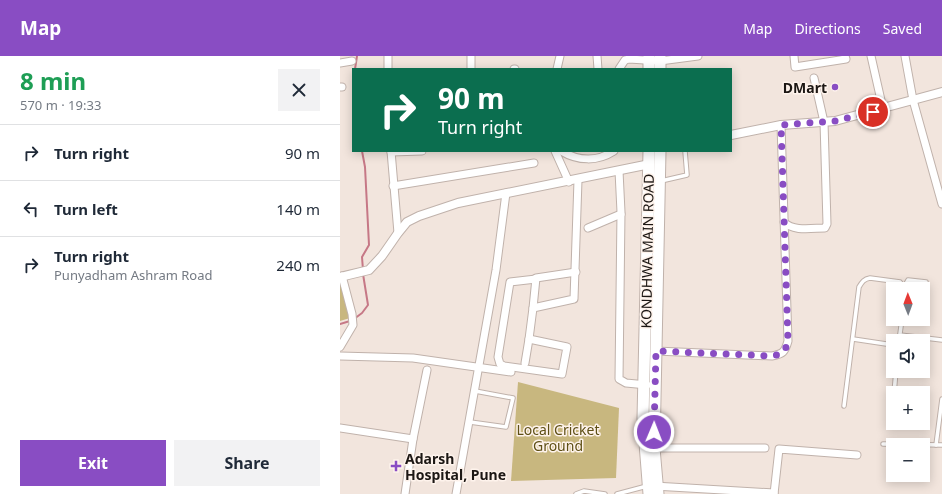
<!DOCTYPE html>
<meta charset="utf-8">
<style>
:root{--surface:#fff;--page:#f2f2f3;--text:#1f2937;--muted:#747a83;--line:#e0e1e3;--accent:#894dc3}
body{margin:0;font-family:"Noto Sans",sans-serif;background:var(--page);color:var(--text);height:100vh;display:flex;flex-direction:column;font-size:15px;white-space:nowrap}
*{box-sizing:border-box;margin:0}
p{font-size:13px;color:var(--muted)}
.icon{flex:none;width:22px;height:22px;fill:none;stroke:currentColor;stroke-width:2;stroke-linecap:round;stroke-linejoin:round}
.map{position:relative;flex:1;overflow:hidden}
.details{display:flex;flex-direction:column;background:var(--surface);width:340px}
.details>*{flex:none}
.banner{position:absolute;left:12px;top:12px;width:380px;height:84px;border-radius:0px;box-shadow:0 2px 10px #0003;background:#0b6e4f;color:#fff;overflow:hidden}
.needle{width:26px;rotate:359deg}
.controls{position:absolute;left:546px;top:226px;display:grid;gap:8px}
.controls a{display:grid;place-items:center;width:44px;height:44px;border-radius:0px;background:var(--surface);box-shadow:0 2px 10px #0003;font-size:20px}
.pin{position:absolute;display:grid;place-items:center;width:34px;height:34px;color:#fff;margin:-17px;border:2px solid #fff;border-radius:50%;box-shadow:0 1px 4px #0007}
.me{position:absolute;width:44px;margin:-22px;rotate:1deg;stroke-linejoin:round;filter:drop-shadow(0 0 3px #0008)}
.turn{display:flex;align-items:center;gap:14px;height:84px;padding:0 20px;font-size:18px}
.turn .icon{width:52px;height:52px;stroke-width:2.5}
.turn b{display:block;font-size:28px;line-height:34px}
.round{display:grid;place-items:center;flex:none;width:42px;height:42px;border-radius:0px;background:var(--page)}
.summary{display:flex;align-items:center;justify-content:space-between;height:68px;padding:0 20px}
h1{font-size:24px;font-weight:700;line-height:30px;color:#1e9e55}
.action{display:flex;gap:8px;margin-top:auto;padding:8px 20px}
.action a{flex:1;height:46px;border-radius:0px;background:var(--accent);color:#fff;font-size:16px;font-weight:700;line-height:46px;text-align:center}
.action a+a{background:var(--page);color:var(--text)}
ul{padding:0;list-style:none}
li{display:flex;align-items:center;gap:12px;height:56px;padding:0 20px;border-top:1px solid var(--line)}
li div{flex:1}
li b{display:block;font-size:15px}
li em{font-style:normal}
header{display:flex;align-items:center;gap:24px;box-sizing:border-box;height:56px;padding:0 20px;background:var(--accent);color:#fff}
header strong{font-size:19px}
nav{display:flex;gap:22px;margin-inline-start:auto;font-size:14px}
main{display:flex;flex:1;min-height:0}
.map>svg:first-child{display:block}
.green{fill:#c8b77f}
.lines{fill:none;stroke-linecap:round;stroke-linejoin:round}
.stream{stroke:#c67886;stroke-width:2}
.service-casing{stroke:#c0b2ab;stroke-width:5.5}
.minor-casing{stroke:#c0b2ab;stroke-width:9}
.tertiary-casing{stroke:#c0b2ab;stroke-width:10}
.primary-casing{stroke:#c0b2ab;stroke-width:13}
.service{stroke:#fff;stroke-width:3.5}
.minor{stroke:#fff;stroke-width:7}
.tertiary{stroke:#fff;stroke-width:8}
.primary{stroke:#fff;stroke-width:11}
.route{stroke:#894dc3;stroke-width:7;stroke-dasharray:0 12.6}
.poi-dot{fill:#894dc3;stroke:#fef3ec;stroke-width:1.5}
.labels{text-anchor:middle;dominant-baseline:central;stroke-width:3;stroke-linejoin:round;paint-order:stroke}
.poi-label{font-size:14px;font-weight:bold;fill:#1c1714;stroke:#fef3ec;text-anchor:end}
.street-label{font-size:14px;fill:#1c1714;stroke:#fef3ec}
.park-label{font-size:14px;fill:#5e4f15;stroke:#fef3ec}
</style>
<header>
<strong>Map</strong>
<nav><a>Map</a><a>Directions</a><a>Saved</a></nav>
</header>
<main>
<section class="details">
<div class="summary"><div><h1>8 min</h1><p>570 m · 19:33</p></div><a class="round"><svg class="icon" aria-label="close" viewBox="0 0 24 24"><path d="M6 6l12 12M18 6L6 18"/></svg></a></div>
<ul>
<li><svg class="icon" aria-label="right" viewBox="0 0 24 24"><path d="M7 20v-9h11M14 6l5 5-5 5"/></svg><div><b>Turn right</b></div><em>90 m</em></li>
<li><svg class="icon" aria-label="left" viewBox="0 0 24 24"><path d="M17 20v-9H6M10 6l-5 5 5 5"/></svg><div><b>Turn left</b></div><em>140 m</em></li>
<li><svg class="icon" aria-label="right" viewBox="0 0 24 24"><path d="M7 20v-9h11M14 6l5 5-5 5"/></svg><div><b>Turn right</b><p>Punyadham Ashram Road</p></div><em>240 m</em></li>
</ul>
<div class="action"><a>Exit</a><a>Share</a></div>
</section>
<div class="map">
<svg width="602" height="438" viewBox="0 0 602 438">
<rect width="100%" height="100%" fill="#f2e5dd"/>
<g class="green">
<polygon points="0,223 10,262 0,265"/>
<polygon points="178,326 279,352 276,422 171,425"/>
</g>
<g class="lines">
<g class="stream">
<polyline points="15,13 17,0"/>
<polyline points="22,95 25,111 29,189 22,201 23,214"/>
<polyline points="14,263 22,257 28,249 23,218"/>
<polyline points="0,268 10,265"/>
</g>
<g class="service-casing">
<g id="service">
<polyline points="321,125 347,119 345,95"/>
<polyline points="564,231 568,224 586,226"/>
<polyline points="560,279 602,284"/>
<polyline points="513,283 553,289"/>
<polyline points="559,285 562,263"/>
<polyline points="554,337 556,315"/>
<path d="M504,350L519,231C522,226 524,223 530,222L560,226L565,233"/>
<polyline points="552,353 553,345"/>
<polyline points="130,366 166,371 173,342 135,335"/>
<polyline points="543,388 602,389"/>
<polyline points="596,389 602,343"/>
<polyline points="236,438 244,435 265,438"/>
<polyline points="277,438 307,430"/>
</g>
</g>
<g class="minor-casing">
<g id="minor">
<polyline points="48,0 48,13"/>
<polyline points="131,0 131,13"/>
<polyline points="257,0 258,13"/>
<polyline points="454,0 455,11 506,3 505,0"/>
<polyline points="531,0 543,53"/>
<polyline points="565,0 573,44 602,148"/>
<polyline points="0,7 12,5"/>
<polyline points="174,13 175,13"/>
<polyline points="217,13 220,0"/>
<polyline points="279,13 285,4 289,3 320,5 358,0"/>
<polyline points="0,31 2,31"/>
<polyline points="51,95 58,177"/>
<polyline points="215,95 229,126"/>
<path d="M221,95C238,105 257,106 274,95"/>
<polyline points="51,96 82,95"/>
<polyline points="279,115 281,156 279,323 286,327 307,329"/>
<polyline points="53,130 194,107"/>
<path d="M444,166C453,176 473,172 485,172L487,168L484,66L474,22"/>
<polyline points="248,172 281,158"/>
<polyline points="196,223 170,226 158,301 160,308 164,310 222,318 227,291 189,283 193,252 234,243 238,124"/>
<polyline points="193,252 196,222 236,216"/>
<polyline points="0,291 13,269 12,258 2,220"/>
<path d="M316,295L432,300C443,298 445,296 448,285L441,69"/>
<polyline points="0,300 73,302 171,316"/>
<polyline points="185,307 189,283"/>
<polyline points="0,372 73,383"/>
<polyline points="314,392 425,392"/>
<polyline points="314,430 434,437"/>
<polyline points="65,438 73,383 87,314"/>
<polyline points="116,438 156,214 166,137"/>
<polyline points="434,438 439,393 517,399"/>
</g>
</g>
<g class="tertiary-casing">
<g id="tertiary">
<polyline points="391,79 441,69 495,65 602,36"/>
<polyline points="0,221 29,214 42,200 58,177 67,166 79,160 118,147 310,108"/>
</g>
</g>
<g class="primary-casing">
<g id="primary">
<polyline points="309,13 309,0"/>
<polyline points="320,13 320,0"/>
<polyline points="309,438 303,362 309,95"/>
<polyline points="318,438 314,392 320,95"/>
</g>
</g>
<use href="#service" class="service"/>
<use href="#minor" class="minor"/>
<use href="#tertiary" class="tertiary"/>
<use href="#primary" class="primary"/>
</g>
<g class="lines">
<path class="route" d="M314,376L316,295L432,300C443,298 445,296 448,285L441,69L495,65L533,56"/>
</g>
<g class="poi-dot">
<circle cx="495" cy="31" r="4"/>
<path d="M54 404h4v4h4v4h-4v4h-4v-4h-4v-4h4z"/>
</g>
<g class="labels">
<g class="poi-label">
<text x="487" y="31">DMart</text>
<text x="65" y="402" text-anchor="start">Adarsh<tspan x="65" dy="16">Hospital, Pune</tspan></text>
</g>
<g class="street-label">
<text transform="translate(307 195) rotate(-89)">KONDHWA MAIN ROAD</text>
</g>
<g class="park-label">
<text x="218" y="373">Local Cricket<tspan x="218" dy="16">Ground</tspan></text>
</g>
</g>
</svg>
<div class="controls">
<a><svg class="needle" viewBox="-14 -14 28 28"><path d="M0-13l5 13h-10z" fill="#e53935"/><path d="M0 13l5-13h-10z" fill="#747a83"/></svg></a>
<a><svg class="icon" aria-label="sound" viewBox="0 0 24 24"><path d="M4 9h4l5-4v14l-5-4H4zM17 9q2 3 0 6"/></svg></a>
<a>+</a>
<a>−</a>
</div>
<div class="pin" style="left:533px;top:56px;background:#d93025"><svg class="icon" aria-label="arrive" viewBox="0 0 24 24"><path d="M6 21V4h12l-3 4 3 4H6"/></svg></div>
<svg class="me" style="left:314px;top:376px" viewBox="-20 -20 40 40"><circle r="17" fill="#894dc3" stroke="#fff" stroke-width="3"/><path d="M0-11L8 9 0 5-8 9z" fill="#fff"/></svg>
<div class="banner">
<div class="turn"><svg class="icon" aria-label="right" viewBox="0 0 24 24"><path d="M7 20v-9h11M14 6l5 5-5 5"/></svg><div><b>90 m</b>Turn right</div></div>
</div>
</div>
</main>
